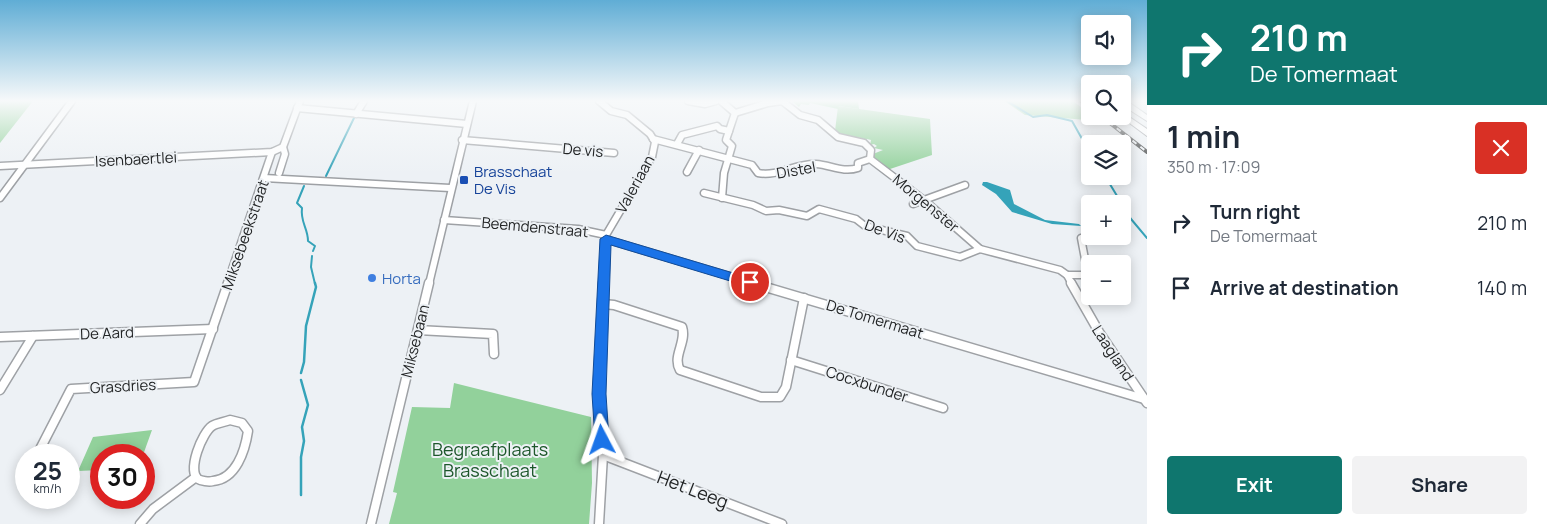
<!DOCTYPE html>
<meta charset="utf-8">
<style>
:root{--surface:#fff;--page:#f2f2f3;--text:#1f2937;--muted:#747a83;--accent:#0f766e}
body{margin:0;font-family:Manrope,sans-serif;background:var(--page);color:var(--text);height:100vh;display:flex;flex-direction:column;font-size:19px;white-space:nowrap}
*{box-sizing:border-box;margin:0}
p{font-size:16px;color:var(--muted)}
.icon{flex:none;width:28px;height:28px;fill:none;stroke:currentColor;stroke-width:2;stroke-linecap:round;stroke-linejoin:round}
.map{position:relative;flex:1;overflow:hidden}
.side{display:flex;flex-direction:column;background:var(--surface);width:400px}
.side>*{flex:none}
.banner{background:#0f766e;color:#fff;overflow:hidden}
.controls{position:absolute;left:1081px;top:15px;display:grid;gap:10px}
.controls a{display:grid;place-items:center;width:50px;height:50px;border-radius:5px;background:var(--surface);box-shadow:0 2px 12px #0003;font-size:25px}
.speed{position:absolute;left:15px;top:444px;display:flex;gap:10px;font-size:25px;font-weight:700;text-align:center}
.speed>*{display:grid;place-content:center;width:65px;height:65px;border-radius:50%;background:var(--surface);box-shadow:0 2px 12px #0003;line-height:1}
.speed small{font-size:12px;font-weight:400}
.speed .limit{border:8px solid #d22;background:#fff;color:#111}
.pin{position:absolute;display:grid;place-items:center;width:42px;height:42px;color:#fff;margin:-21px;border:2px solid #fff;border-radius:50%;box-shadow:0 1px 5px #0007}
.me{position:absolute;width:55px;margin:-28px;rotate:356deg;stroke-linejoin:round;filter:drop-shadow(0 0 4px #0008)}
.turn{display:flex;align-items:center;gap:18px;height:105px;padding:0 20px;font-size:22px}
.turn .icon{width:65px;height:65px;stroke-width:2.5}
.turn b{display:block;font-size:35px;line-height:42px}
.round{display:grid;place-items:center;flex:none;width:52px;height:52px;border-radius:5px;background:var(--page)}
.summary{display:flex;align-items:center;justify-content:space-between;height:85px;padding:0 20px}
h1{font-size:30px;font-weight:700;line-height:38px}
.cta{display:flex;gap:10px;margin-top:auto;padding:10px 20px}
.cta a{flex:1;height:58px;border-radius:5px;background:var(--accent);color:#fff;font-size:20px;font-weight:700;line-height:58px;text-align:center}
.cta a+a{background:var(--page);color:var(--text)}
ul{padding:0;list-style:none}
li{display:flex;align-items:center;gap:15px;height:65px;padding:0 20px}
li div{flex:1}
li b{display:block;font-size:19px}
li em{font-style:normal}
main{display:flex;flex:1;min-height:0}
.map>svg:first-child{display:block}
.green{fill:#92d19b}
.forest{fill:#7ed08c}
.water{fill:#35a3b9}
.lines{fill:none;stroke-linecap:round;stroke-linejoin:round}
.stream-far1{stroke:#35a3b9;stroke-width:2}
.stream{stroke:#35a3b9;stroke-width:2.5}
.minor-far1-casing{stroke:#9ea1a5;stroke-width:9}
.minor-casing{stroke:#9ea1a5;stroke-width:11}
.highway-casing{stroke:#9ea1a5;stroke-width:2}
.minor-far1{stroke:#fff;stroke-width:6}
.minor{stroke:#fff;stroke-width:8}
.highway{fill:#fff;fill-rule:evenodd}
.rail-casing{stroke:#414344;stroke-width:4}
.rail{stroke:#edf1f5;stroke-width:2;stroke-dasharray:5;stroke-linecap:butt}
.route{fill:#1a73e8;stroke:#114b97}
.transit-dot{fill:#1a4fb4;stroke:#edf1f5;stroke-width:2}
.shop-dot{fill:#3f7fe0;stroke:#edf1f5;stroke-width:2}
.labels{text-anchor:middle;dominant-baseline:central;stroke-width:4;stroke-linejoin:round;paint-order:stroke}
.street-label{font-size:15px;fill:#232526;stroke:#edf1f5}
.transit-label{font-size:15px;fill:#164399;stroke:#edf1f5;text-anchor:start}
.shop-label{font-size:15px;fill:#366cbe;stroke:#edf1f5;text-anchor:start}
.near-park-label{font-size:18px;fill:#1d572b;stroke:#edf1f5}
.near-street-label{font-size:18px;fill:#232526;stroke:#edf1f5}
</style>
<main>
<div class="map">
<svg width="1147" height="524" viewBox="0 0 1147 524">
<rect width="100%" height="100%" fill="#edf1f5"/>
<g class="green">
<polygon points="0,101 33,101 0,143"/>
<polygon points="1004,101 1073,101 1090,114 1090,116 1099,121 1025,115"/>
<polygon points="838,106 930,119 932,155 887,170 871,157 873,154 883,150 874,148 877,146 874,144 870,145 871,140 867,139 866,142 864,141 864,139 857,137 856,140 843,137 835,131"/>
<polygon points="454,383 591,417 592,483 589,524 389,524 397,493 393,492 412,407 450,408"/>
<polygon points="152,430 143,455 101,455 101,470 78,471 93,437"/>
</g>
<polygon class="forest" points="792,101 858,101 859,109 839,106 838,109 810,103 809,105 801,104 799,107"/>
<polygon class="water" points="983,182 987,182 1010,190 1014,204 1045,220 1079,224 1081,226 1052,224 1012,212 996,194 982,185"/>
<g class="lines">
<g class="stream-far1">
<polyline points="1007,101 1033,117 1047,115 1072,121 1090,153"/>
<polyline points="326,176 354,118"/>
<polyline points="1105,176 1131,219 1147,238"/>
<path d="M304,186L297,203L302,208C300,222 308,228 308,241L315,246L313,251"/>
<polyline points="312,256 311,267 315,284"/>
</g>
<g class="stream">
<polyline points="301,373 304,362 306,326 316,287 315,283"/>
<polyline points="301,380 308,405 302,427 304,441 301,457 301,495"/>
</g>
<g class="minor-far1-casing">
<g id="minor-far1">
<polyline points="599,101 611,111 627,115 650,134 655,142 652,157 606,235 603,284"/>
<polyline points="688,101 705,104 716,101"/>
<polyline points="721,101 735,113"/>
<polyline points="297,108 467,124"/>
<polyline points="735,113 768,103 782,101 800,115 818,120 838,137 864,143 871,150 870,159"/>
<polyline points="356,114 364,101"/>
<path d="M653,139L752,165L758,173C778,177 796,163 816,164C831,165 843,173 858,168V163L870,159"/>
<polyline points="462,140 614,153"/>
<polyline points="677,144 682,135 717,126 720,129 729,131"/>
<polyline points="870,159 924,200 980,249"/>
<polyline points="0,166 272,152 283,147"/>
<polyline points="687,172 699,150"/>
<polyline points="279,173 285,154 283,147 300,101"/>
<polyline points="264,178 450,188"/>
<polyline points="704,193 753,205 766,211 779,210 807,216 819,209 856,219 865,226 907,236 917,246 960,257 980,249 1060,270 1067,275 1072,284"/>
<polyline points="0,198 72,101"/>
<polyline points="722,198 724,173 732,146 726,140 735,113"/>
<polyline points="913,204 965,185"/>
<polyline points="444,220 578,229 606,235"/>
<polyline points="605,239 756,284"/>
<polyline points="1067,275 1088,275 1081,238"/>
<polyline points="227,284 272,152"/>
<polyline points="429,284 473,101"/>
</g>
</g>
<g class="minor-casing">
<g id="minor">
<polyline points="752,283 1144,399"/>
<polyline points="1071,283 1099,332 1147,403"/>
<path d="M603,304L614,305L682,327C687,342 672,356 680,370L761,397H780L786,387L804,298"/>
<polyline points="418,330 493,334 494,354"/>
<polyline points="0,337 213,329"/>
<polyline points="791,360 943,408"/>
<polyline points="0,390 33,336"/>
<path d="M230,420L242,423L248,431C245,451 236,479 213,481C209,482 201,481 198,479C187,470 202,433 212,426C216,423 225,422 230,420Z"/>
<polyline points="37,455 71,389 194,382 228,283"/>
<polyline points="603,455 782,524"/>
<polyline points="140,524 153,509 196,477"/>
<polyline points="371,524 429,283"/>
<polyline points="599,524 603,455 599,394 603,283"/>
</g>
</g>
<g class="highway-casing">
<g id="highway">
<polygon points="1122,101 1127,101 1147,115 1147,121 1122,105"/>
<polygon points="1122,112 1147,129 1147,136 1120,116 1122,116"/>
</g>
</g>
<use href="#minor-far1" class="minor-far1"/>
<use href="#minor" class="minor"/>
<use href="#highway" class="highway"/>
<g class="rail-casing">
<g id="rail">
<polyline points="1081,101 1090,108"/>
<polyline points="1101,116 1147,152"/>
</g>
</g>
<use href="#rail" class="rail"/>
</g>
<linearGradient id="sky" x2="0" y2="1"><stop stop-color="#60add5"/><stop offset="0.58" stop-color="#f7f9fa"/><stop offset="1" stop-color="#f7f9fa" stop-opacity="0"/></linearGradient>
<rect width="1147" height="174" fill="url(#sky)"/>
<polygon class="route" points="606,235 750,278 756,282 750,287 611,245 606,394 609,440 607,444 602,446 597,444 595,440 592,394 600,239"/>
<rect class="transit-dot" x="459" y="175" width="10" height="10" rx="2.5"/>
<circle class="shop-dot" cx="372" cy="278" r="5"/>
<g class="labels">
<g class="street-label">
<text transform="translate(583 150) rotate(5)">De vis</text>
<text transform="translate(136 159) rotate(-3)">Isenbaertlei</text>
<text transform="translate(796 170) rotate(-10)">Distel</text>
<text transform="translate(635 184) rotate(-61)">Valeriaan</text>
<text transform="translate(926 203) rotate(40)">Morgenster</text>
<text transform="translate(535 227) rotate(5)">Beemdenstraat</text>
<text transform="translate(885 231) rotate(20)">De Vis</text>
<text transform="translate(245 235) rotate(-71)">Miksebeekstraat</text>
<text transform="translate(875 319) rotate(17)">De Tomermaat</text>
<text transform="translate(107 333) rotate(-2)">De Aard</text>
<text transform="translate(415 341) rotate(-76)">Miksebaan</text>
<text transform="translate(1113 353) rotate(57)">Laagland</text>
<text transform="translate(867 384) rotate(18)">Cocxbunder</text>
<text transform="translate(123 386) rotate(-3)">Grasdries</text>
</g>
<g class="transit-label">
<text x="474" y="171">Brasschaat<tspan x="474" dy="17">De Vis</tspan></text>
</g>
<g class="shop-label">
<text x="382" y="278">Horta</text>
</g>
<g class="near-park-label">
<text x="490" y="449">Begraafplaats<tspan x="490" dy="21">Brasschaat</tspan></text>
</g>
<g class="near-street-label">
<text transform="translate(693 489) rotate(21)">Het Leeg</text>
</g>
</g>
</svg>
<div class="controls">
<a><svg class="icon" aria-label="sound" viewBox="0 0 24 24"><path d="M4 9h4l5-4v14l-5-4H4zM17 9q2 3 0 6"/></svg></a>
<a><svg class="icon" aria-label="search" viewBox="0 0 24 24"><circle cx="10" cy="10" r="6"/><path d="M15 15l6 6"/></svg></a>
<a><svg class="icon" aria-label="layers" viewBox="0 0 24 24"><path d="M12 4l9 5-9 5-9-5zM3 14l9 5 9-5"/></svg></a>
<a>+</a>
<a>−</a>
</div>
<div class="speed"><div>25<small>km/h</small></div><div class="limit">30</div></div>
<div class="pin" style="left:750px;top:282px;background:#d93025"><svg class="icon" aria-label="arrive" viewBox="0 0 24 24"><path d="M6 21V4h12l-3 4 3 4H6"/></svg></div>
<svg class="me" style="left:602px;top:440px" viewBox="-20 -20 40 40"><path d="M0-17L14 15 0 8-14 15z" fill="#1a73e8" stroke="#fff" stroke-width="4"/></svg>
</div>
<section class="side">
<div class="banner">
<div class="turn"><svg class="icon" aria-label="right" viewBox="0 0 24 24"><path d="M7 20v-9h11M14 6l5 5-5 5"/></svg><div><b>210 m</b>De Tomermaat</div></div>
</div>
<div class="summary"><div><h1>1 min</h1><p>350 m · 17:09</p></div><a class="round" style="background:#d93025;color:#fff"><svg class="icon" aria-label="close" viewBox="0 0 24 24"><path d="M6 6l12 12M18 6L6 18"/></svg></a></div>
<ul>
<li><svg class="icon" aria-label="right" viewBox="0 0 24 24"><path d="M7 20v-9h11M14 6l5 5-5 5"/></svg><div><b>Turn right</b><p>De Tomermaat</p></div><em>210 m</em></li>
<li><svg class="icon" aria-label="arrive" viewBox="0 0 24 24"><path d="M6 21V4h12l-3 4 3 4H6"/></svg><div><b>Arrive at destination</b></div><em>140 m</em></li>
</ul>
<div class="cta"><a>Exit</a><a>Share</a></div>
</section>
</main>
